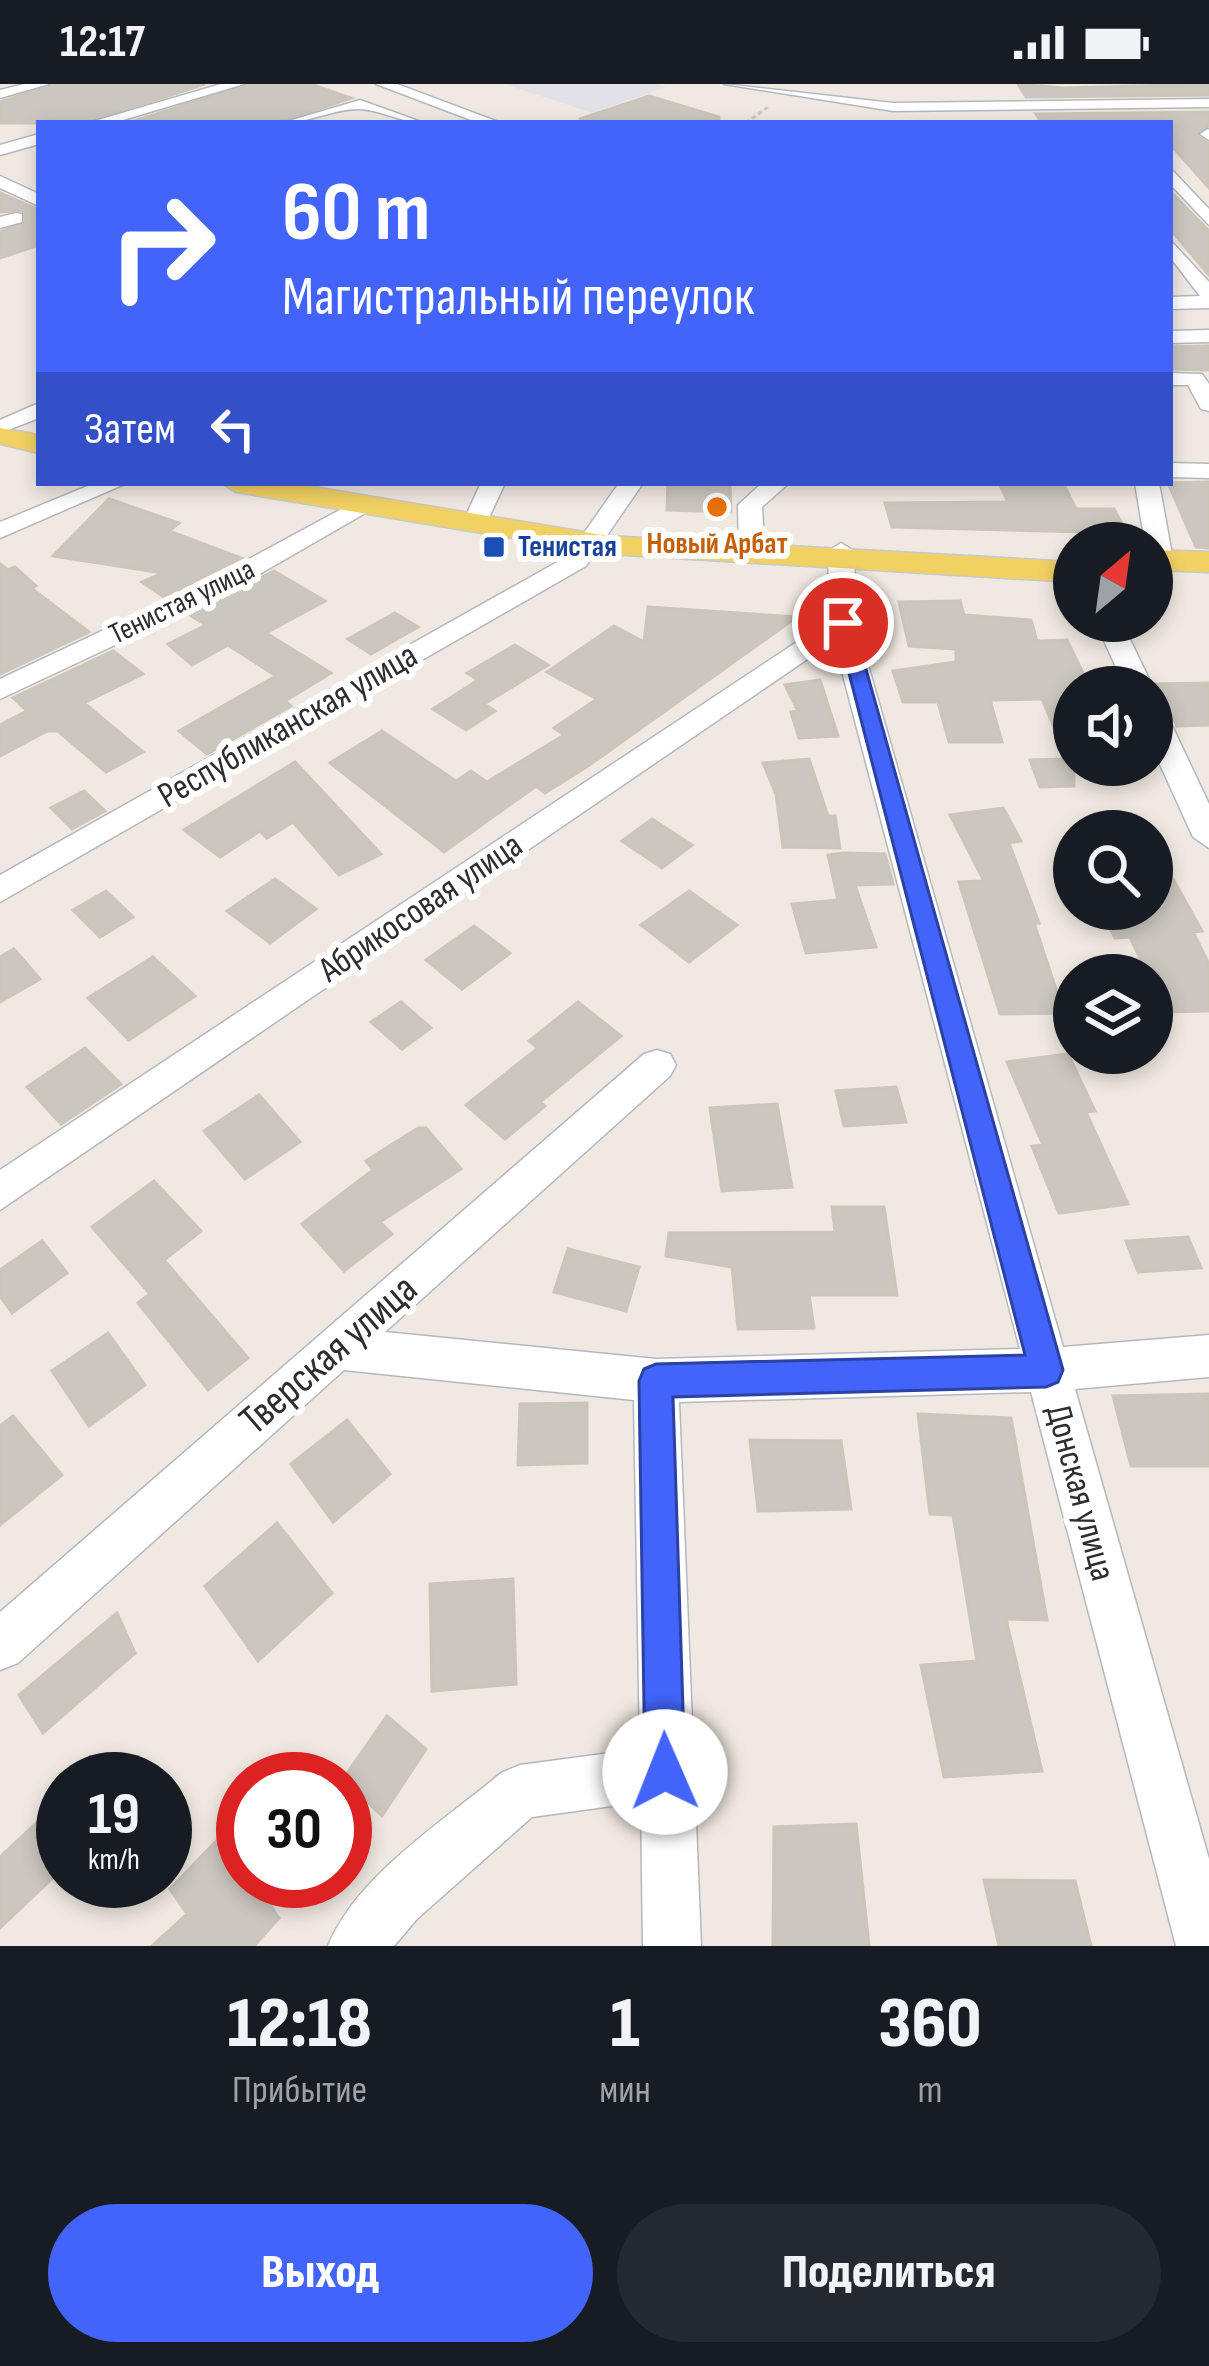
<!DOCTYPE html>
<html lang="ru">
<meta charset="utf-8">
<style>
:root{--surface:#171b24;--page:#242831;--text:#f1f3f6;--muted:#9ea1a6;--accent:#4264fb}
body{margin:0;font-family:"Sofia Sans Condensed",sans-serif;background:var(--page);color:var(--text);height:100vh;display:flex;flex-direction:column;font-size:45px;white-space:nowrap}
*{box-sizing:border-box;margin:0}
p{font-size:39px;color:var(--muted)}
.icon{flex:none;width:66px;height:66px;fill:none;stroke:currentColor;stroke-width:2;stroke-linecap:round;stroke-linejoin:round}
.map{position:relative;height:1862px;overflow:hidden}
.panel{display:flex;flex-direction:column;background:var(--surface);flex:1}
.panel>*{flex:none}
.banner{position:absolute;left:36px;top:36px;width:1137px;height:366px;border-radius:0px;box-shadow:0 6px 18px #0003;background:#4264fb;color:#fff;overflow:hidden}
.needle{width:78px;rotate:29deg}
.controls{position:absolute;left:1053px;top:438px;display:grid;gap:24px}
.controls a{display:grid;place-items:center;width:120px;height:120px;border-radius:50%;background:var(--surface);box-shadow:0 6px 18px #0003;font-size:60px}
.speed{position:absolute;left:36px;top:1668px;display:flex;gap:24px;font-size:60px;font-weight:700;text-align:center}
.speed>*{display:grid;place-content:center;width:156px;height:156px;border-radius:50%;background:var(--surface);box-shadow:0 6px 18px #0003;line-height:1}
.speed small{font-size:30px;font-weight:400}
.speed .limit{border:18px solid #d22;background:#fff;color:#111}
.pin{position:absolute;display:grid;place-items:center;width:102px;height:102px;color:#fff;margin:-51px;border:6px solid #fff;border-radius:50%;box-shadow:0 3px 12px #0007}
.me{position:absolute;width:132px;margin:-66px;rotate:359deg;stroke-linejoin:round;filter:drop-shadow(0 0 9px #0008)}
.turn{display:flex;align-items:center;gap:42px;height:252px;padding:0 48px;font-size:54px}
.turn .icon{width:156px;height:156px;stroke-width:2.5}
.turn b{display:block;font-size:84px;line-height:102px}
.then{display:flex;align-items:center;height:114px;padding:0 48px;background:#0003;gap:24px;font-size:45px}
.eta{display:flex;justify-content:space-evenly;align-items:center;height:204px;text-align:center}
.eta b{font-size:72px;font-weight:800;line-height:84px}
.cta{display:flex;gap:24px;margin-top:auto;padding:24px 48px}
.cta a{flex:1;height:138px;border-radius:72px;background:var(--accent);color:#fff;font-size:48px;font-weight:800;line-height:138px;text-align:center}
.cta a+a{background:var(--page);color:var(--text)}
.status{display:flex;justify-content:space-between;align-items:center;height:84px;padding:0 60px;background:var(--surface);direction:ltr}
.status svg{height:33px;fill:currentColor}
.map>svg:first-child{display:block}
.industrial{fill:#e3e1e8}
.building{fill:#cbc7bf;stroke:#cbc5ba;stroke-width:3}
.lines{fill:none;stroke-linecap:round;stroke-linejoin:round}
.minor-casing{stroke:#b4b7c1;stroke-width:3}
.major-casing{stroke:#c9c9c9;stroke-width:3}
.path{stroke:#c9c9c9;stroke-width:3;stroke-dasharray:4.5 3;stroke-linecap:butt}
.minor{fill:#fff;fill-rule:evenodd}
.major{fill:#f2d163;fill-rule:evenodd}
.route{fill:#4264fb;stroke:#2b41a3;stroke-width:3}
.food-dot{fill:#e8710a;stroke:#fff;stroke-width:4.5}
.transit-dot{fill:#1a4fb4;stroke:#fff;stroke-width:4.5}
.labels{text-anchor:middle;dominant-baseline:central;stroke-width:12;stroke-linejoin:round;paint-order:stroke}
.far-food-label{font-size:30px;font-weight:bold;fill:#c56008;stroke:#fff}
.far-transit-label{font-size:30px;font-weight:bold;fill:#164399;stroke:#fff;text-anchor:start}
.far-street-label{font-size:30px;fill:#2e2e2e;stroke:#fff}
.street-label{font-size:36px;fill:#2e2e2e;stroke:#fff}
.near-street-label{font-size:42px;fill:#2e2e2e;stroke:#fff}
</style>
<div class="status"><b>12:17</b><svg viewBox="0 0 49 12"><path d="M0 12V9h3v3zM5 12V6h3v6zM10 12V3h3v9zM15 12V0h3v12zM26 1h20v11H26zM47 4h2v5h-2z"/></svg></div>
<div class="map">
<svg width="1209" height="1862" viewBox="0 0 1209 1862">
<rect width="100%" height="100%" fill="#efe9e1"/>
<polygon class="industrial" points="504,0 655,0 666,3 593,29"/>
<g class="building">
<polygon points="53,0 205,0 84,39 0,39 0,18"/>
<polygon points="248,0 310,0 351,14 278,39 129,39"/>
<polygon points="1018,0 1063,4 1209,0 1209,11 1026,13"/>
<polygon points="649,12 719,33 719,39 581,39 580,35"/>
<polygon points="1209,28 1209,41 1196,51 1209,60 1209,104 1170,60 1170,39 1042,39 1036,30"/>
<polygon points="1170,107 1209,147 1209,191 1170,145"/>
<polygon points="0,109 39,126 39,161 0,174 0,148 26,138 23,126 0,128"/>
<polygon points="1209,262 1209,286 1170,285 1170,263"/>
<polygon points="1209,398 1209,464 1196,463 1168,399"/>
<polygon points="668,399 730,401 731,428 667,426"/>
<polygon points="999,399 1063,399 1076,425 1114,425 1127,449 892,443 885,419 1008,418"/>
<polygon points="109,415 179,439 169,447 241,474 164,513 142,498 163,489 53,472"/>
<polygon points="0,480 8,486 15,483 36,502 31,504 89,548 0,590"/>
<polygon points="274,487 325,517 266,549 331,589 285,617 291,622 207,670 179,647 276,592 228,561 192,581 168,560 206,541 190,531"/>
<polygon points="960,517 964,531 1031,536 1037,557 1067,556 1084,591 1074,592 1074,702 1040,703 1030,676 1067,675 1042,615 990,616 1002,658 949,658 938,618 903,618 893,587 956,578 956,565 909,562 899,518"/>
<polygon points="648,523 797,533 588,682 545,709 536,702 444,768 330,679 382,647 456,697 471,687 487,698 564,651 554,644 597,615 547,588 614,542 644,558"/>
<polygon points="395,529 418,543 371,570 348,555"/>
<polygon points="515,561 548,581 484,620 495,627 466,646 433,625 478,596 467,589"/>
<polygon points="113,567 143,590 84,619 143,668 106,688 58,647 47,647 0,672 0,641 27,627 13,614"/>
<polygon points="820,596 838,652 799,654 791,628 798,627 785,601"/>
<polygon points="1209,599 1209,641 1177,642 1156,600"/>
<polygon points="809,675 828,732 835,732 840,764 783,763 776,710 763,679"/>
<polygon points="295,678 381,770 339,791 293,738 267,754 260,747 220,773 184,746"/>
<polygon points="84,707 105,727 72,745 51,724"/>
<polygon points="1003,724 1021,757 1009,759 1039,839 1034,839 1064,929 1000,930 959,798 984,797 950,731"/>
<polygon points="652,735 692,761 662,784 622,757"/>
<polygon points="844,769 885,770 893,800 855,801 876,863 806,869 792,820 838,816 828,771"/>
<polygon points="275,795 316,825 270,859 227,827"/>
<polygon points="1173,795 1202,847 1193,848 1209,880 1209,927 1165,928 1130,853 1115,854 1100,825 1152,825 1152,796"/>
<polygon points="106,807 133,833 100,853 73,826"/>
<polygon points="689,807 737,841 689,878 641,841"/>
<polygon points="474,842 510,869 462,905 426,876"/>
<polygon points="14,865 40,895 0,918 0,873"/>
<polygon points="153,873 195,912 129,956 88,914"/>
<polygon points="401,918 431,944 402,965 371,938"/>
<polygon points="578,918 621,952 540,1018 545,1022 505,1055 466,1021 538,964 529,957"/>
<polygon points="85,964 121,1000 61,1040 27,1003"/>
<polygon points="1068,970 1095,1027 1086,1028 1128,1120 1059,1129 1032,1062 1043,1061 1007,978"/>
<polygon points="896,1003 906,1038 844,1042 836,1007"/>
<polygon points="259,1011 300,1058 245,1095 204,1047"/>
<polygon points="777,1020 792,1103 722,1107 710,1024"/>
<polygon points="418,1044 426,1044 461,1085 380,1138 392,1150 344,1187 302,1140 373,1086 366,1077"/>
<polygon points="154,1097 201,1147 164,1176 248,1274 208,1306 138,1219 150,1210 92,1143"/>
<polygon points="832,1123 884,1123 897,1211 809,1211 814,1244 738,1245 732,1183 666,1172 669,1149 835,1148"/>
<polygon points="1188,1153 1201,1184 1138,1188 1126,1157"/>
<polygon points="42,1157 67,1189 12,1229 0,1212 0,1186"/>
<polygon points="568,1165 639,1183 626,1227 554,1208"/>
<polygon points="108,1249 145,1301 89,1342 52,1287"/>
<polygon points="1209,1310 1209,1382 1131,1382 1113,1312"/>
<polygon points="587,1319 587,1379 518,1381 520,1320"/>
<polygon points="918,1330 1011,1334 1047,1536 1006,1535 1042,1687 944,1693 921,1581 977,1577 953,1431 930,1430"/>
<polygon points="13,1332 62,1391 0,1441 0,1342"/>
<polygon points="347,1336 390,1390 333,1438 291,1380"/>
<polygon points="750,1356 841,1357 851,1425 758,1427"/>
<polygon points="277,1439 332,1509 258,1577 205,1502"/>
<polygon points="513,1495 516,1600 432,1607 430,1500"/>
<polygon points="117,1529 135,1569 43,1649 19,1611"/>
<polygon points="387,1632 426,1665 382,1732 343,1695"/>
<polygon points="46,1730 63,1759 63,1784 0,1844 0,1773"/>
<polygon points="856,1740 869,1862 773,1862 774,1743"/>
<polygon points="222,1751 243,1781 243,1797 254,1797 279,1834 254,1862 152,1862 187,1830 170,1805"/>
<polygon points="984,1796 1075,1797 1091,1862 999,1862"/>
</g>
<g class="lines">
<g class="minor-casing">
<g id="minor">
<polygon points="24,0 49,0 0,14 0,6"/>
<polygon points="221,0 244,0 113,39 88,39"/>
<polygon points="376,0 397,0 501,39 479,39"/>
<polygon points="724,0 893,19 1209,15 1209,23 893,27"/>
<path d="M360,16L424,39C401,39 380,25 358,25C333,25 309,39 282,39Z"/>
<polygon points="1208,45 1209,46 1209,56 1200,50"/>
<polygon points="39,50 39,60 0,71 0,61"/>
<polygon points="1170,84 1209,125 1209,141 1170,100"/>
<polygon points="0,92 39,110 39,122 0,104"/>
<polygon points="16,129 22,130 22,138 0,144 0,133"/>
<polygon points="1170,156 1209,198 1209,224 1170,225 1170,213 1200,212 1170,173"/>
<polygon points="1209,246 1209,258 1170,259 1170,247"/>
<polygon points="1170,289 1202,290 1209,300 1209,327 1201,325 1188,301 1170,301"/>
<polygon points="39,319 39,334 0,349 0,336"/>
<polygon points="1170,379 1209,380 1209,394 1170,393"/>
<polygon points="95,399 127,399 0,454 0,438"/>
<polygon points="481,399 505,399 486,440 474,447 462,440"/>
<polygon points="619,399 643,399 586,482 0,818 0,791 568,472"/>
<polygon points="762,399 789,399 762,423 765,471 752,479 739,471 738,421"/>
<polygon points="1135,399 1159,399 1173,476 1169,481 1152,482 1152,459 1145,459"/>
<polygon points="360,415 369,417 369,427 230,507 0,615 0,595 212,495"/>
<path d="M841,459L854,467L856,539L1063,1263L1209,1251V1293L1075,1305L1209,1775V1862H1176L1031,1308L679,1318L701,1862H643L641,1718L532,1733L417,1835L394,1862H328C358,1790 443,1738 501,1689L520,1681L640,1665L634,1316L344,1286L18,1579L0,1586V1528L644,970L657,966L670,970L676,981L670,992L385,1248L656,1275L1020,1265L834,557L0,1126V1086L830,536L828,467Z"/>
<polygon points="1095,537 1121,537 1153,603 1152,605 1125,603"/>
<polygon points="1152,622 1167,631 1209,720 1209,764 1193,753 1152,663"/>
</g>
</g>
<g class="major-casing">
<g id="major">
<polygon points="0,344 39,351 39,369 0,360"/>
<polygon points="221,399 290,399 608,452 1074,478 1074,498 608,470 236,408"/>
<polygon points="1152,466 1209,468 1209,488 1152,486"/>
</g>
</g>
<polyline class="path" points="746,39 768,23"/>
<use href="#minor" class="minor"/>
<use href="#major" class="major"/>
</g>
<polygon class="route" points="835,535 853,539 1063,1286 1058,1298 1046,1303 673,1313 685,1688 679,1702 665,1708 651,1702 645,1688 639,1297 644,1285 656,1280 1025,1271"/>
<circle class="food-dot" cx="717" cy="423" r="12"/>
<rect class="transit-dot" x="482" y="451" width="24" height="24" rx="6"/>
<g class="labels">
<g class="far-food-label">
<text x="717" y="460">Новый Арбат</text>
</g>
<g class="far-transit-label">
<text x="518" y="463">Тенистая</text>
</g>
<g class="far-street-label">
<text transform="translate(182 518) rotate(-26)">Тенистая улица</text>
</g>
<g class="street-label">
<text transform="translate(288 642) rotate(-30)">Республиканская улица</text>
<text transform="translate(421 824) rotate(-34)">Абрикосовая улица</text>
<text transform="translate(1080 1409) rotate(75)">Донская улица</text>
</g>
<g class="near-street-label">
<text transform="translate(329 1271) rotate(-41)">Тверская улица</text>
</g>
</g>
</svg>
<div class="controls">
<a><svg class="needle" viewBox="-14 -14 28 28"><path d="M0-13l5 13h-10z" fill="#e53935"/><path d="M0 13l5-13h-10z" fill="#9ea1a6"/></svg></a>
<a><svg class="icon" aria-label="sound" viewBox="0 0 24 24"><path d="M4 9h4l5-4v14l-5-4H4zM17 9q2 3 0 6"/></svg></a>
<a><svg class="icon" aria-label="search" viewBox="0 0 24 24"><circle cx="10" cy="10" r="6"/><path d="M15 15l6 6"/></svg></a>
<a><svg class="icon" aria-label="layers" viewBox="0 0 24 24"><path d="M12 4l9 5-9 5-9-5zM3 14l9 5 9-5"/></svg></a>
</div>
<div class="speed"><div>19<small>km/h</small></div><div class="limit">30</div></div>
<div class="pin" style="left:843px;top:539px;background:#d93025"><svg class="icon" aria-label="arrive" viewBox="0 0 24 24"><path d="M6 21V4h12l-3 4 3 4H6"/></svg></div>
<svg class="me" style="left:665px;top:1688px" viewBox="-20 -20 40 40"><circle r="19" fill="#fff"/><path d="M0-13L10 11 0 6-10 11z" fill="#4264fb"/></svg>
<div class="banner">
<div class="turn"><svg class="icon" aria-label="right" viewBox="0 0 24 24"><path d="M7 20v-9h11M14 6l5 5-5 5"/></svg><div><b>60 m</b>Магистральный переулок</div></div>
<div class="then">Затем<svg class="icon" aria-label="left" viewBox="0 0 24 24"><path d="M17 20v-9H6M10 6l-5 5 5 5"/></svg></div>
</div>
</div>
<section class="panel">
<div class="eta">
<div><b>12:18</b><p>Прибытие</p></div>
<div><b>1</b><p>мин</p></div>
<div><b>360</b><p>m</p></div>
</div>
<div class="cta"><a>Выход</a><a>Поделиться</a></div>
</section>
